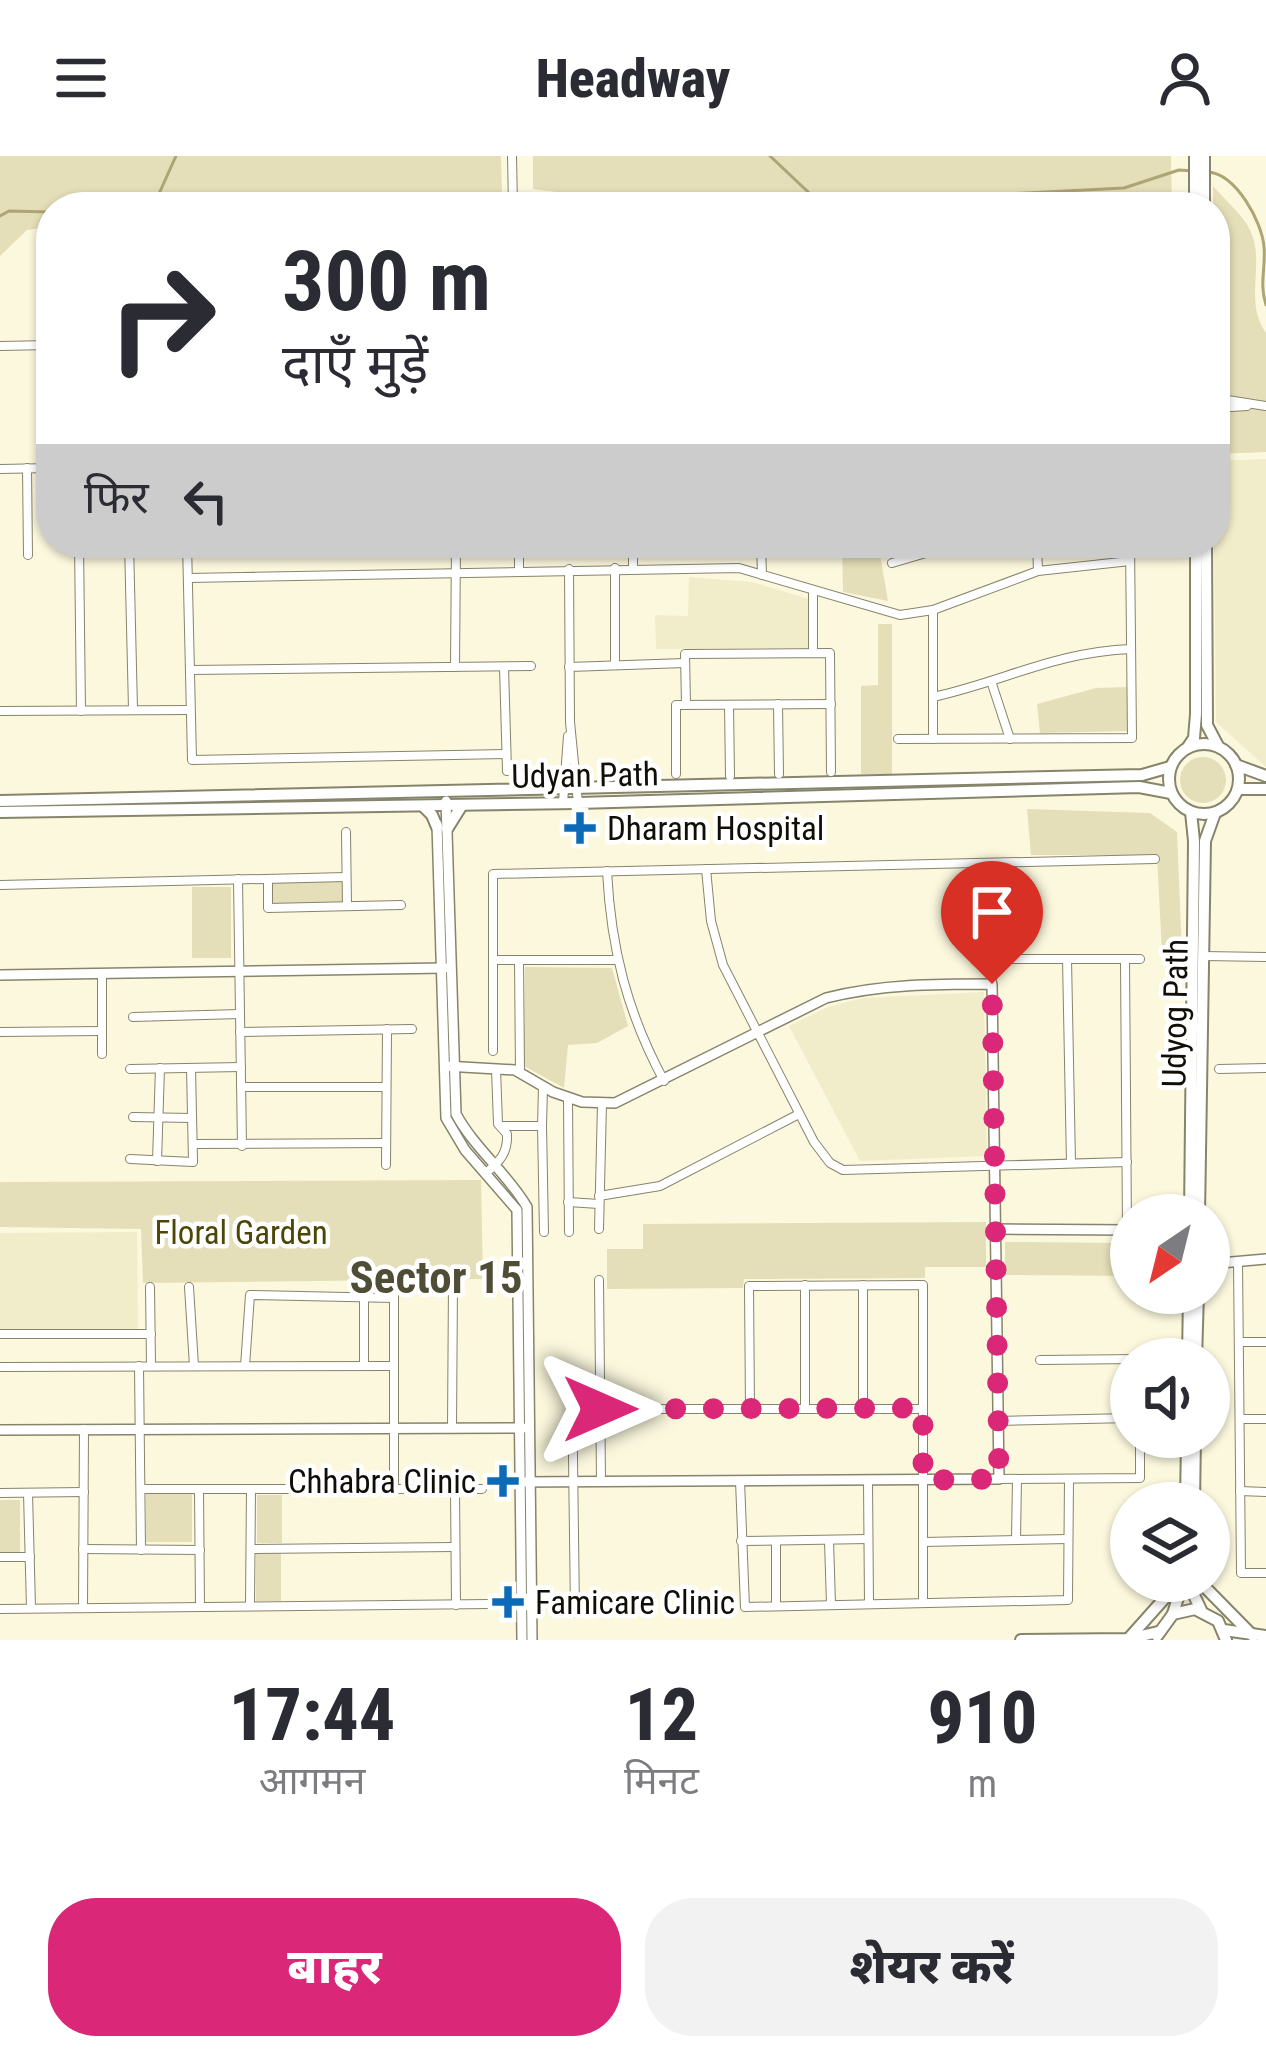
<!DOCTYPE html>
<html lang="hi">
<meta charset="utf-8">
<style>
:root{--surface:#fff;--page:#f2f2f3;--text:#2b2b33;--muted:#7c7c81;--accent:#db2777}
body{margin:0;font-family:"Roboto Condensed","Noto Sans Devanagari",sans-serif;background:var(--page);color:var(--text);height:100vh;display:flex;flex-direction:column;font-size:45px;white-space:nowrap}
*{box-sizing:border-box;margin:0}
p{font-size:39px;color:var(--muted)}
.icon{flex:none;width:66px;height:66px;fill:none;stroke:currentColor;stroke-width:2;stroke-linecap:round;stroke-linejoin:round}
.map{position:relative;height:1484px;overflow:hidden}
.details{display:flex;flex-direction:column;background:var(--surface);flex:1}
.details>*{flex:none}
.guide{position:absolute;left:36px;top:36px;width:1194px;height:366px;border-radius:48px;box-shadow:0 3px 9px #0004;background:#fff;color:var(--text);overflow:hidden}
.needle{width:78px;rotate:215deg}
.fabs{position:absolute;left:1110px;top:1038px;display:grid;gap:24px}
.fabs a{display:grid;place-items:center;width:120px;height:120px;border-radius:50%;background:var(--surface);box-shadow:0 3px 9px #0004;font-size:60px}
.pin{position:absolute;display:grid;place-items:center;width:102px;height:102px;color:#fff;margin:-123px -51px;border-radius:50% 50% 50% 0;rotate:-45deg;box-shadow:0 0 12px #0007}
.pin .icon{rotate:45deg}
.me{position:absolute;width:132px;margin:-66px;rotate:90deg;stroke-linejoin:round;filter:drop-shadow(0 0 9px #0008)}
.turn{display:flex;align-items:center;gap:42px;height:252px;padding:0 48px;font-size:54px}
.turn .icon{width:156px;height:156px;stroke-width:2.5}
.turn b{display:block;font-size:84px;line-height:102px}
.then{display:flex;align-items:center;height:114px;padding:0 48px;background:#0003;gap:24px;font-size:45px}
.eta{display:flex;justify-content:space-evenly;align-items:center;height:204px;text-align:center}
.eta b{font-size:72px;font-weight:800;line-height:84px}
.button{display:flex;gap:24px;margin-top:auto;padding:24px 48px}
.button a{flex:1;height:138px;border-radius:48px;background:var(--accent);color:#fff;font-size:48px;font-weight:800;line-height:138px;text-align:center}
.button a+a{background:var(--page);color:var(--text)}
header{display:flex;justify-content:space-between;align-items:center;height:156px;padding:0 48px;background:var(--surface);font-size:54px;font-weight:800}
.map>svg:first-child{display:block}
.built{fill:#f1ecca}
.green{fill:#e4dfb8}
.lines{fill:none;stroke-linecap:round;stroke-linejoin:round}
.stream{stroke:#ada574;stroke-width:3}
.minor-casing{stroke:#87846c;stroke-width:10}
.tertiary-casing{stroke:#87846c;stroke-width:12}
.secondary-casing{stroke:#87846c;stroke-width:14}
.minor{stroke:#fff;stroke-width:8}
.tertiary{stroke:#fff;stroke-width:9}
.secondary{stroke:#fff;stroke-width:10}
.route{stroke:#db2777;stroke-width:21;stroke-dasharray:0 37.8}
.poi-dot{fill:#0c6ab6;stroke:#fff;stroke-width:4.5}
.labels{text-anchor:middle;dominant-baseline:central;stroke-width:9;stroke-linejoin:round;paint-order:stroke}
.street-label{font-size:33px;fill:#100e06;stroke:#fff}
.poi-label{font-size:33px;fill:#100e06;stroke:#fff;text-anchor:start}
.park-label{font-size:33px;fill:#4e4606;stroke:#fff}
.district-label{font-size:45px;font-weight:bold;fill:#504d37;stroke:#fff}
</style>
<header><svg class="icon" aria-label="menu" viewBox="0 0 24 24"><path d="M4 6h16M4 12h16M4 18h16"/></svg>Headway<svg class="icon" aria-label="person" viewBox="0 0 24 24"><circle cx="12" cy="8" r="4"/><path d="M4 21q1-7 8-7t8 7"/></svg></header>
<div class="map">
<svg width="1266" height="1484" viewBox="0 0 1266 1484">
<rect width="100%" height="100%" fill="#fcf8de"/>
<g class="built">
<polygon points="1266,303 1266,611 1216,566 1214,387 1215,305"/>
<polygon points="689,421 752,426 809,443 808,492 656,493 655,459 688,460"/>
<polygon points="984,836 987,1000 860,1005 789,870 828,851 863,842"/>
<polygon points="137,1076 138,1175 0,1175 0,1077"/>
</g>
<g class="green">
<polygon points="0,0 501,0 502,37 177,41 176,51 51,51 51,71 27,74 0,100"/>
<polygon points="533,0 1171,0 1172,51 675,51 533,33"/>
<path d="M1213,30C1224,43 1243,59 1250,74C1266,107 1243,145 1266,177V296L1215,298Z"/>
<polygon points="842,387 878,387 888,445 843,436"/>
<polygon points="878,468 892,468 892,618 861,618 861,530 878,529"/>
<polygon points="1127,531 1127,575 1040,577 1037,548 1096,532"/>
<circle cx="1203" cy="624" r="23"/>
<polygon points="1027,653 1150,657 1177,676 1182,797 1162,797 1157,699 1031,699"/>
<polygon points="342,725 343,747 272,749 271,727"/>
<rect x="192" y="731" width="39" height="71"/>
<polygon points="525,811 612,812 628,870 597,887 568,889 564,932 524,910"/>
<polygon points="481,1024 483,1123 143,1127 141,1073 0,1071 0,1026"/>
<polygon points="986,1066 986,1111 925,1111 925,1122 744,1123 743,1132 607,1133 607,1093 643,1093 643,1068"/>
<polygon points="1005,1086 1131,1087 1131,1120 1005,1119"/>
<rect x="146" y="1337" width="46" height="49"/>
<rect x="257" y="1339" width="25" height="48"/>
<rect x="0" y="1344" width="20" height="52"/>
<rect x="256" y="1397" width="25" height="48"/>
</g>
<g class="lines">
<g class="stream">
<polyline points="770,0 824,51"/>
<path d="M1209,16C1236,19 1262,65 1264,91C1266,111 1259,128 1266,149"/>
<polyline points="153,51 176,0"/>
<polyline points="839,51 904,43 1124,32 1179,14 1194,15"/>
<polyline points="0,60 9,55 51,56"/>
</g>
<g class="minor-casing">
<g id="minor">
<polyline points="512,0 513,51"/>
<polyline points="0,190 51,189"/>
<polyline points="1215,242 1266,250"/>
<polyline points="1215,252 1247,250"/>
<polyline points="27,312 28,399"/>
<polyline points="0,313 51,312"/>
<polyline points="79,387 81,555"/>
<polyline points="129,387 133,553"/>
<polyline points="187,387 192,604 506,598"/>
<polyline points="519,387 519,414"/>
<polyline points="633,387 633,412"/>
<polyline points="761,387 762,419"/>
<polyline points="1037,387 1038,415"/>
<polyline points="892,407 960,387"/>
<polyline points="569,413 570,566 578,647"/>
<polyline points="188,422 739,412 900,459 933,454 1038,415 1130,405"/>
<polyline points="813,435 813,497"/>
<polyline points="615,509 615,412"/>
<polyline points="455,511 456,387"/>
<polyline points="504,511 507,615"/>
<polyline points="569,511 685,507"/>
<polyline points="190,514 531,510"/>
<polyline points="991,525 1010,583"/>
<path d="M933,541C1005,525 1055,496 1131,493"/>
<polyline points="778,548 779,618"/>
<polyline points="686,549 685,498 830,497 831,616"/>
<polyline points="729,549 730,620"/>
<polyline points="0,555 190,554"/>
<polyline points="898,583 1132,582 1130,387"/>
<polyline points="933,583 933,454"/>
<polyline points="676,618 676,549 831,548"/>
<polyline points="563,647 568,580"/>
<polyline points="346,676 347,750"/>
<polyline points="990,707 992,828"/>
<polyline points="706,713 711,765 723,809 814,986 830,1007 843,1014 1127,1006"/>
<path d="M607,715C611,793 627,856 664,925"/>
<polyline points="238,723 242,990"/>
<polyline points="268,723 268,752 401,749"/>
<polyline points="0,729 346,721"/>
<polyline points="1203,800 1266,801"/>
<polyline points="992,803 1140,803"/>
<polyline points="1067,803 1071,1007"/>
<polyline points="494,804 616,804"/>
<polyline points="519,804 520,917"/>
<polyline points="1125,804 1127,1074"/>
<polyline points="102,818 102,898"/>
<polyline points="133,861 240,858"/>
<polyline points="0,876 102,875"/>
<polyline points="240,876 412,873"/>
<polyline points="493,895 493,718 1155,703"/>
<polyline points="130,913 241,911"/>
<polyline points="1219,913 1266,912"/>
<polyline points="241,931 386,931"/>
<polyline points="568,942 569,1076"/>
<polyline points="133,961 192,962"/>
<polyline points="501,970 542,970 543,931"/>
<polyline points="542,970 544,1076"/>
<polyline points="193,988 386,987"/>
<polyline points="130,1003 193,1006 191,912"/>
<polyline points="157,1005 160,912"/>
<polyline points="386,1009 387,873"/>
<path d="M486,1017C500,1005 508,997 507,978L498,968L496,913"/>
<polyline points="599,1040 660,1030 799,958"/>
<polyline points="568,1046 599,1048"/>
<polyline points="599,1073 602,947"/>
<polyline points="1238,1106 1241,1417 1266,1417"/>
<polyline points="599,1124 601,1326"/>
<polyline points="805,1129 805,1253"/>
<polyline points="150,1131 151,1210"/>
<polyline points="189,1131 194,1210"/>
<polyline points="364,1141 364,1210"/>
<polyline points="0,1178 151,1178"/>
<polyline points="1239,1186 1266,1186"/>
<polyline points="1040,1204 1140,1203"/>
<polyline points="139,1210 141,1394"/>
<polyline points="245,1210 250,1139 394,1142"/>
<polyline points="0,1211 394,1210"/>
<polyline points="572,1223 575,1457"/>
<polyline points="600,1253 922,1253"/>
<polyline points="750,1253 749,1130 923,1129 923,1447"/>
<polyline points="863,1253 863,1129"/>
<polyline points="1240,1263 1266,1263"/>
<polyline points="998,1265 1131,1262"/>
<polyline points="999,1323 1140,1322 1140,1281"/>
<polyline points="868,1324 869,1448"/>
<polyline points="740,1325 745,1451 1068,1444 1069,1323"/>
<polyline points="141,1333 482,1333"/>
<polyline points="199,1333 200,1451"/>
<polyline points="394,1333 394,1129 453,1127 452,1272"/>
<polyline points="455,1333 456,1449"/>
<polyline points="1240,1335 1266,1336"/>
<polyline points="0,1337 84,1336"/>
<polyline points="28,1337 31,1452"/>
<polyline points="829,1384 831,1449"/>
<polyline points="1016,1384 1017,1323"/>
<polyline points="741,1385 868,1383"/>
<polyline points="923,1386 1068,1383"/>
<polyline points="83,1393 200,1394"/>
<polyline points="251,1393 455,1391"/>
<polyline points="0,1401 30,1401"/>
<polyline points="250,1450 251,1333"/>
<polyline points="776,1450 776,1385"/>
<polyline points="83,1452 84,1273"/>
<polyline points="0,1453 490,1448"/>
</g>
</g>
<g class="tertiary-casing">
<g id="tertiary">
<path d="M446,645L456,958C475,993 507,1017 527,1051L532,1484"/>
<polyline points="437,668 446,962 465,994 517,1054 522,1484"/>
<polyline points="0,819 445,812"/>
<path d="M445,910L515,914L553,936L582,946L615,947L826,842C881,828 936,828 992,828L999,1323L520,1326"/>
<polyline points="996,1073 1131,1074"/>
<polyline points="1209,1108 1266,1103"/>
<polyline points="0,1274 523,1272"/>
</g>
</g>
<g class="secondary-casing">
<g id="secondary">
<polyline points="1195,0 1195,51"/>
<polyline points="1204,51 1204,0"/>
<polyline points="1206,387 1207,569 1218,590"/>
<circle cx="1204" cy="623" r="35"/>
<polyline points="1188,591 1194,582 1196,558 1196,387"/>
<polyline points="1236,609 1266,620"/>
<polyline points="1238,633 1266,633"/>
<polyline points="0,645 1142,619 1170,611"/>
<polyline points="423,650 432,659 437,671"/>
<polyline points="0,656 578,647 1139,631 1171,637"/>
<polyline points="447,673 462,649"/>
<polyline points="1190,1059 1194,685 1191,656"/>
<polyline points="1199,1059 1205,685 1215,657"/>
<polyline points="1188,1203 1189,1137"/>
<polyline points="1196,1203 1198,1137"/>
<polyline points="1186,1347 1187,1281"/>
<polyline points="1194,1347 1195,1281"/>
<polyline points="1193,1425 1193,1437 1201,1454"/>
<polyline points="1199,1425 1253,1480"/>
<polyline points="1173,1458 1183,1425"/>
<polyline points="1224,1474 1266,1480"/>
<polyline points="1157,1480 1173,1458 1195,1453 1218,1465 1226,1484"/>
<polyline points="1130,1481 1180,1425"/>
<polyline points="1021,1484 1128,1483 1158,1476"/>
</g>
</g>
<use href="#minor" class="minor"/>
<use href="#tertiary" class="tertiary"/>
<use href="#secondary" class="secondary"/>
</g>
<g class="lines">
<polyline class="route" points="600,1253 923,1252 923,1324 999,1323 992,828"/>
</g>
<g class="poi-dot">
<path d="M574 654h12v12h12v12h-12v12h-12v-12h-12v-12h12z"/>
<path d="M497 1307h12v12h12v12h-12v12h-12v-12h-12v-12h12z"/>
<path d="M502 1428h12v12h12v12h-12v12h-12v-12h-12v-12h12z"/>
</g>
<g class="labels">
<g class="street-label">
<text transform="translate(585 619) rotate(-1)">Udyan Path</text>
<text transform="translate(1175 857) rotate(-89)">Udyog Path</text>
</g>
<g class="poi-label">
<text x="607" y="672">Dharam Hospital</text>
<text x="476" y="1325" text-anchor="end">Chhabra Clinic</text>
<text x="535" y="1446">Famicare Clinic</text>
</g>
<g class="park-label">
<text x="241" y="1076">Floral Garden</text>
</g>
<g class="district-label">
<text x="436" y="1121">Sector 15</text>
</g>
</g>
</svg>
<div class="fabs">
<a><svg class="needle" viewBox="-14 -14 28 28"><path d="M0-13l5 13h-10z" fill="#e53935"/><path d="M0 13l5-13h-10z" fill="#7c7c81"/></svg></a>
<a><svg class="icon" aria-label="sound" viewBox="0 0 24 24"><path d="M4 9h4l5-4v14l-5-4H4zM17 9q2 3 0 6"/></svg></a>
<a><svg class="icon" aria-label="layers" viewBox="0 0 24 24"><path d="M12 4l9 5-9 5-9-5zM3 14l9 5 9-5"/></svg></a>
</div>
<div class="pin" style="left:992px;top:828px;background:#d93025"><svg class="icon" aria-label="arrive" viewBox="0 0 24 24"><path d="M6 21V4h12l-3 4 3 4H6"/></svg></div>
<svg class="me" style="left:600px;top:1253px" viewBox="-20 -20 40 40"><path d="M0-17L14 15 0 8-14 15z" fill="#db2777" stroke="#fff" stroke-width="4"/></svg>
<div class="guide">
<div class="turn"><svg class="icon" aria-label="right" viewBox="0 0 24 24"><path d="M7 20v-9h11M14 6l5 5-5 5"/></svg><div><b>300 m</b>दाएँ मुड़ें</div></div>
<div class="then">फिर<svg class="icon" aria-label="left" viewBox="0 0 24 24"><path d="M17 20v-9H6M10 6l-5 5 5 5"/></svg></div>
</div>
</div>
<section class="details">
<div class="eta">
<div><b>17:44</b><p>आगमन</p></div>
<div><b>12</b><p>मिनट</p></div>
<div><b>910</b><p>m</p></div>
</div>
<div class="button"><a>बाहर</a><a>शेयर करें</a></div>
</section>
